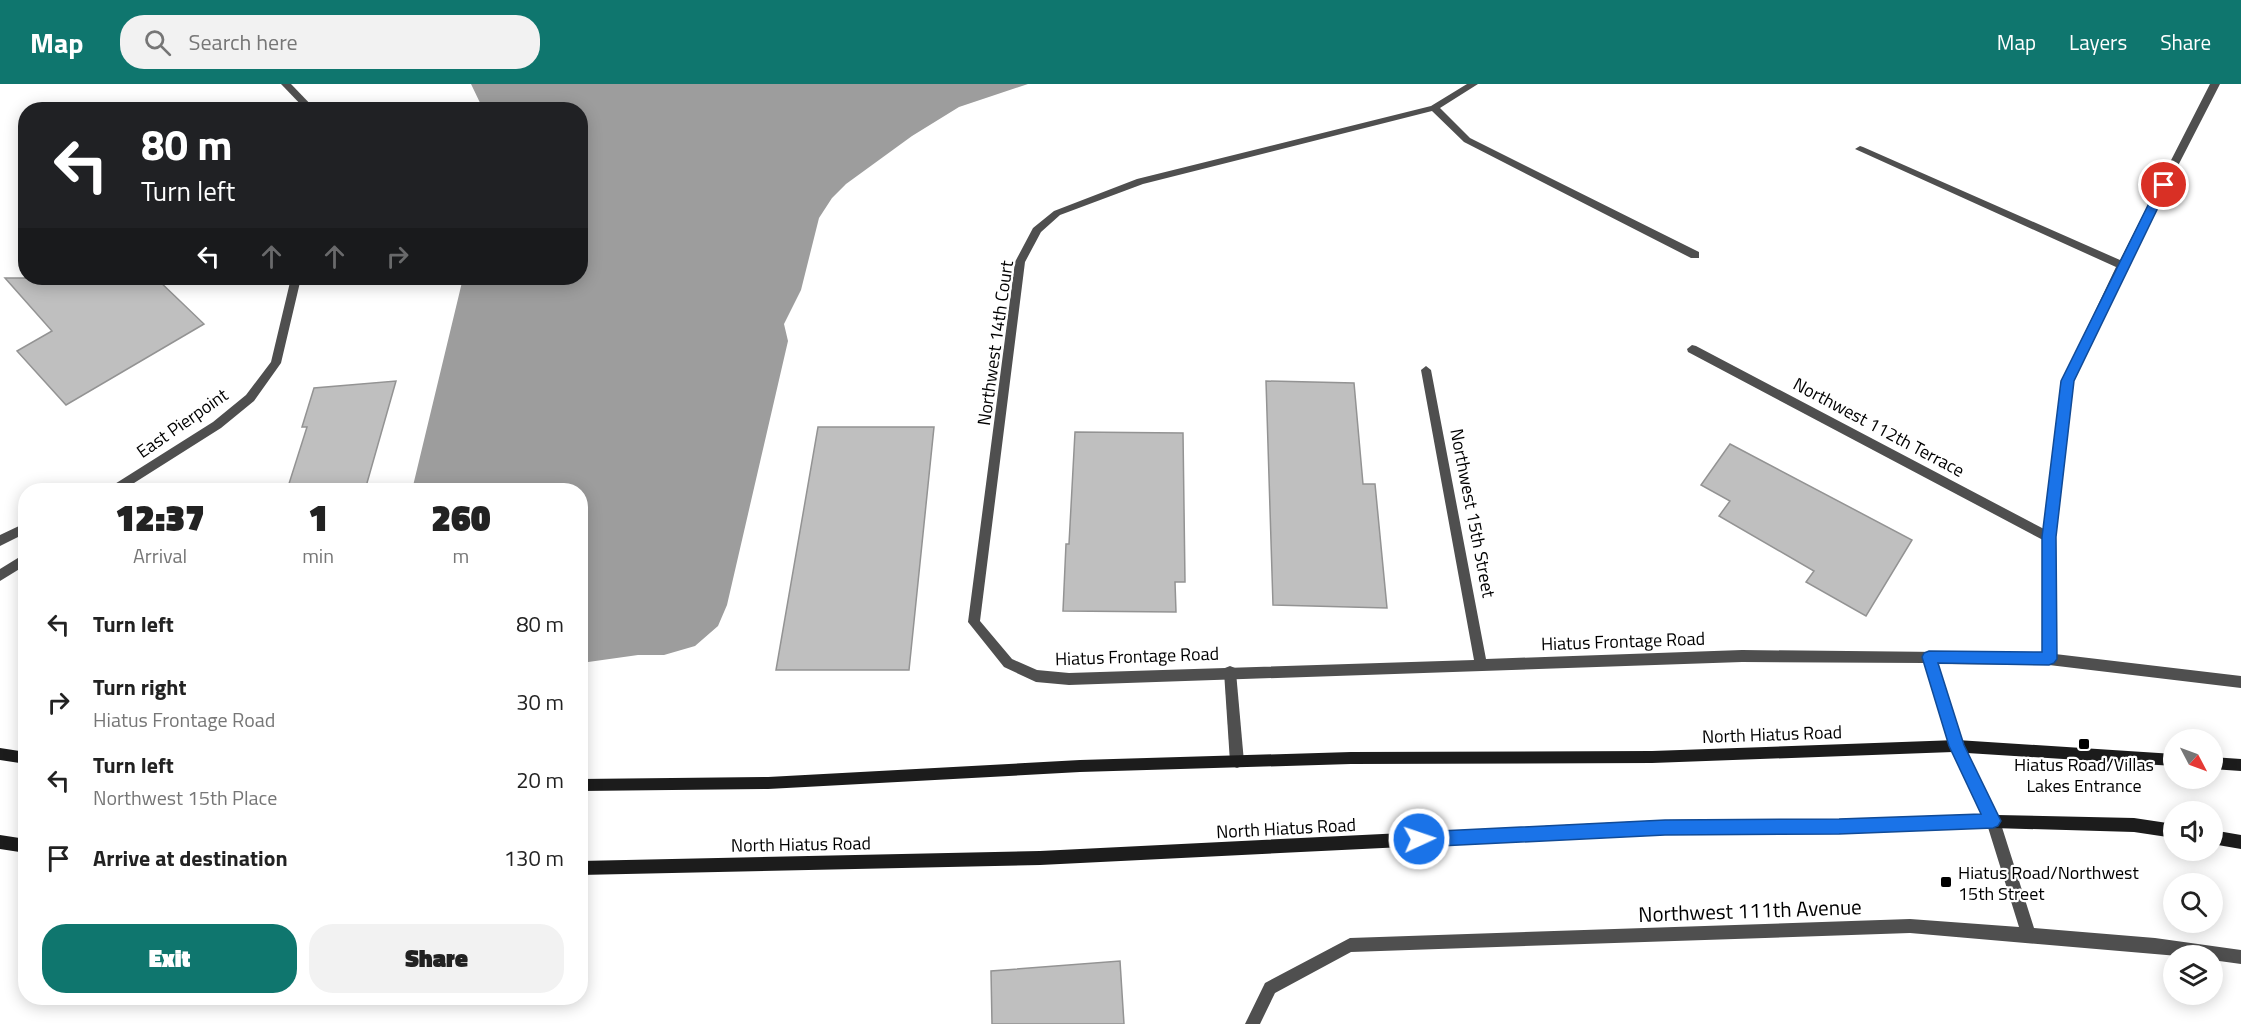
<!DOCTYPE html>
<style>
:root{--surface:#fff;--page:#f2f2f2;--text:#222;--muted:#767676;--accent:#0f766e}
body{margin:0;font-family:"Titillium Web",sans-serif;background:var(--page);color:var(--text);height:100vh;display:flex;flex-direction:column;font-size:22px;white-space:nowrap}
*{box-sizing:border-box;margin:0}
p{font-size:20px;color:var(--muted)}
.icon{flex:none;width:33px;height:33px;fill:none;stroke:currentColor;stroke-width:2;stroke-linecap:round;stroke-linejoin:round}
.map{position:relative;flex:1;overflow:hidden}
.panel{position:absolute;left:18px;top:399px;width:570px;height:522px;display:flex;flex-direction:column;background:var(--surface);border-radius:24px;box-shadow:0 3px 15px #0003}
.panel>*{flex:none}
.hud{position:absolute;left:18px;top:18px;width:570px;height:183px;border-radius:24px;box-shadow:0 3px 15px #0003;background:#202124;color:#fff;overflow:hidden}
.needle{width:39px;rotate:131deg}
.buttons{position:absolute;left:2163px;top:645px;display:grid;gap:12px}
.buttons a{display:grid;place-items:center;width:60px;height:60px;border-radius:50%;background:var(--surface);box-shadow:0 3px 15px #0003;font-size:30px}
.pin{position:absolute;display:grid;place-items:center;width:51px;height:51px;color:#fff;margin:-26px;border:3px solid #fff;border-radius:50%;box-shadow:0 2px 6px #0007}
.me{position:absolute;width:66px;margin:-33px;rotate:87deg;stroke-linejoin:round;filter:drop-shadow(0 0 4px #0008)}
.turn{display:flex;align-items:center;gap:21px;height:126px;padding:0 24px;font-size:27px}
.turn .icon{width:78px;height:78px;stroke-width:2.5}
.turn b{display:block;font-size:42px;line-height:51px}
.lanes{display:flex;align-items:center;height:57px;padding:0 24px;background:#0003;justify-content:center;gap:30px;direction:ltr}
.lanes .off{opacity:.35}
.eta{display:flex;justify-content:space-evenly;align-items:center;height:102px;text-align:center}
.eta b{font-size:36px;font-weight:800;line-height:42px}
.primary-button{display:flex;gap:12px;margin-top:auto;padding:12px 24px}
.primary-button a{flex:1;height:69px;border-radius:24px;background:var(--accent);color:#fff;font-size:24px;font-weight:800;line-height:69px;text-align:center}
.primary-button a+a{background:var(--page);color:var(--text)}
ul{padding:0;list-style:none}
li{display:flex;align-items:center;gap:18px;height:78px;padding:0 24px}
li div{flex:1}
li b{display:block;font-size:22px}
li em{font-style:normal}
header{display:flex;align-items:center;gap:36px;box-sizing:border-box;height:84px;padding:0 30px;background:var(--accent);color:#fff}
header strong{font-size:28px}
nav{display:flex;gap:33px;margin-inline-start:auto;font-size:21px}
.search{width:420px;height:54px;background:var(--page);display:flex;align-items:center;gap:15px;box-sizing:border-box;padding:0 21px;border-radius:24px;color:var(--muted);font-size:22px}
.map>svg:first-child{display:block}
.water{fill:#9d9d9d}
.building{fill:#bfbfbf;stroke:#939393;stroke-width:1.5}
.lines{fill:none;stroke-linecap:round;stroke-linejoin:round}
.service{fill:#4f4f4f;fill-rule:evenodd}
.minor{fill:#4f4f4f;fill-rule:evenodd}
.secondary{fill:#1c1c1c;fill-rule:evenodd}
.route{fill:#1a73e8;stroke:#114b97;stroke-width:1.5}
.poi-dot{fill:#000;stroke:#fff;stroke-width:2}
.labels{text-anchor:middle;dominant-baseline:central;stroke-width:4.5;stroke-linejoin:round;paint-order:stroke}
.street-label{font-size:18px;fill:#000;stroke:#fff}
.poi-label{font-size:18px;fill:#000;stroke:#fff}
.near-street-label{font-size:21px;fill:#000;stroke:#fff}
</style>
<header>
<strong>Map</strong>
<div class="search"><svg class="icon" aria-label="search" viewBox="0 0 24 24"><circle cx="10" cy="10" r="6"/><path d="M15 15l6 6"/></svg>Search here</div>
<nav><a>Map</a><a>Layers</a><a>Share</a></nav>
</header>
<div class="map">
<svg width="2241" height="940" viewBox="0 0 2241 940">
<rect width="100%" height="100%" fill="#fff"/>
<polygon class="water" points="471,0 1028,0 959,23 912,52 846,100 832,114 819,134 801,206 784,240 788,257 727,521 718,542 695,562 664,571 638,571 581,579 580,406 412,406 463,194 580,194 580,26 483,25"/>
<g class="building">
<polygon points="5,194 156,194 204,240 66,321 17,267 52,247"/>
<polygon points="396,297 365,406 287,406 307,343 302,343 314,304"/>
<polygon points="1266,297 1354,299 1363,400 1375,400 1387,524 1273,521"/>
<polygon points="818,343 934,343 909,586 776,586"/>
<polygon points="1075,348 1183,349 1185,498 1175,498 1176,528 1063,527 1066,460 1069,460"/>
<polygon points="1730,360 1912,456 1866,532 1806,498 1814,487 1719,432 1730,417 1701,401"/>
<polygon points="1120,877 1124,940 992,940 991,887"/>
</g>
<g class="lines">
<polygon class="service" points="1230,582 1235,584 1236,588 1244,678 1242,682 1237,684 1232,682 1230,678 1224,588 1225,584"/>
<g class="minor">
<polygon points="281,0 291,0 316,26 306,26"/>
<polygon points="1467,0 1478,0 1440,24 1470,54 1699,168 1699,174 1691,174 1464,58 1432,27 1143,100 1060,131 1041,148 1025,178 980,537 1012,575 1037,586 1069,589 1474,576 1421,286 1426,282 1431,286 1486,575 1742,566 2043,569 2043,456 1688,268 1687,265 1692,261 1696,262 2044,445 2062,297 2116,183 1855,65 1860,62 1863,63 2120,176 2210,0 2220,0 2127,181 2072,297 2055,453 2055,570 2241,592 2241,604 2049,581 1937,580 1964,662 1962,666 1957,668 1952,666 1950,662 1925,579 1742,578 1069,601 1036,598 1004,583 968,538 1015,178 1033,144 1054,127 1137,95 1431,22"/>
<polygon points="291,194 301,194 281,279 254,317 221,344 123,406 108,406 110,403 213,338 246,311 271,278"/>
<polygon points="19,442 26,442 26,452 20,452 0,462 0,451"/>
<polygon points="26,469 26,481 0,497 0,485"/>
<polygon points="1993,730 1998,732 2000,737 2034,844 2155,854 2241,866 2241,880 2212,876 2212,872 2178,872 1910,849 1351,868 1275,909 1260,940 1245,940 1265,899 1350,854 1910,835 2019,843 1986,737 1988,732"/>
</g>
<g class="secondary">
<polygon points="1957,656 2174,670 2174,682 1967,669 1997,731 2134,734 2174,740 2174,754 2134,748 1993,744 1839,749 1665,750 1040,781 580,791 580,777 1040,767 1665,736 1839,735 1983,731 1953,668 1652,679 1351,680 1080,688 768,705 580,707 580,695 768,693 1080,676 1351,668 1652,667"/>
<polygon points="0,664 26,668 26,680 0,676"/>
<polygon points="2212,673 2241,675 2241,687 2212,685"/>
<polygon points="2212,746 2241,751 2241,765 2212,760"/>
<polygon points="0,751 26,755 26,769 0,765"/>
</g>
</g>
<polygon class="route" points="2164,97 2169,101 2074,297 2056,453 2057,575 2054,579 2049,581 1938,579 1964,661 2001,737 1998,742 1993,744 1839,750 1665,751 1419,763 1413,760 1411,755 1413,750 1419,748 1665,736 1839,735 1981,730 1949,662 1922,573 1924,569 1929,567 2042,568 2042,453 2061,297 2158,101"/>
<g class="poi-dot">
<rect x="2078" y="654" width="12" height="12" rx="3"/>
<rect x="1940" y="792" width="12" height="12" rx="3"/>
</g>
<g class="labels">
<g class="street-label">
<text transform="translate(995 259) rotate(-82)">Northwest 14th Court</text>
<text transform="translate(182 339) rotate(-35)">East Pierpoint</text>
<text transform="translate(1879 343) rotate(28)">Northwest 112th Terrace</text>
<text transform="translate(1473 429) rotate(79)">Northwest 15th Street</text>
<text transform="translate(1623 557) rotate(-2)">Hiatus Frontage Road</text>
<text transform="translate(1137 572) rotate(-2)">Hiatus Frontage Road</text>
<text transform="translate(1772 650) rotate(-2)">North Hiatus Road</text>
<text transform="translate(1286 744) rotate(-3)">North Hiatus Road</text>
<text transform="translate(801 760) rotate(-1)">North Hiatus Road</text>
</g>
<g class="poi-label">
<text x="2084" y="680">Hiatus Road/Villas<tspan x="2084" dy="21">Lakes Entrance</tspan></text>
<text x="1958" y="788" text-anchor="start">Hiatus Road/Northwest<tspan x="1958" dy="21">15th Street</tspan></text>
</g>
<g class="near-street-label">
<text transform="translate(1750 826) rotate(-2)">Northwest 111th Avenue</text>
</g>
</g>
</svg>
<div class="buttons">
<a><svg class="needle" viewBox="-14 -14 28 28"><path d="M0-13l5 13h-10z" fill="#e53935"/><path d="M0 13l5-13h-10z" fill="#767676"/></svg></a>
<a><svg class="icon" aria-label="sound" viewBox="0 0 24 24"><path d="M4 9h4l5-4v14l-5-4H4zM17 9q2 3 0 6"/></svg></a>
<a><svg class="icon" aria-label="search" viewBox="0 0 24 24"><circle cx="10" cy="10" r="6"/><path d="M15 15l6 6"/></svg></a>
<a><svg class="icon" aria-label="layers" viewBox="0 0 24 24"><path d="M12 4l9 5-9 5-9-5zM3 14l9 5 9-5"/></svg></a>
</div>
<div class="pin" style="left:2164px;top:101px;background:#d93025"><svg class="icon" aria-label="arrive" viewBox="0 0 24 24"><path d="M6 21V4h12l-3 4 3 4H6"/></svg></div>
<svg class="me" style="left:1419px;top:755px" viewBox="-20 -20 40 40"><circle r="17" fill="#1a73e8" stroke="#fff" stroke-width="3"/><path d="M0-11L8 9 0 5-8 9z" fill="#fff"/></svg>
<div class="hud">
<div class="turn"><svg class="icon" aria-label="left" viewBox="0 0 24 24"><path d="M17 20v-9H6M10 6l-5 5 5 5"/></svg><div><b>80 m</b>Turn left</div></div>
<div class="lanes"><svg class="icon" aria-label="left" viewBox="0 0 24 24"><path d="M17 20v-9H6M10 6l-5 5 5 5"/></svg><svg class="icon off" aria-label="ahead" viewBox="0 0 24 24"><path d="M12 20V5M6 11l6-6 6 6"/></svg><svg class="icon off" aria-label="ahead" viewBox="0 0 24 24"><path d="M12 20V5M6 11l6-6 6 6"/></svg><svg class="icon off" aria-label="right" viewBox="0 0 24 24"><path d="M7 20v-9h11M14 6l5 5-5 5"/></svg></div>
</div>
<section class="panel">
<div class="eta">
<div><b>12:37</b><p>Arrival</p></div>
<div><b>1</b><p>min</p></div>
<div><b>260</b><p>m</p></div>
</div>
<ul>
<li><svg class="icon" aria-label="left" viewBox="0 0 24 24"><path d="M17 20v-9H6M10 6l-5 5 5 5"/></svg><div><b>Turn left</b></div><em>80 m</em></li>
<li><svg class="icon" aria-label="right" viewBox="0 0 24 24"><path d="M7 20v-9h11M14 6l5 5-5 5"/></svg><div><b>Turn right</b><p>Hiatus Frontage Road</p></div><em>30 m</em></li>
<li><svg class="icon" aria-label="left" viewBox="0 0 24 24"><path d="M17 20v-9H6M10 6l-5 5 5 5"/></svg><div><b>Turn left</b><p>Northwest 15th Place</p></div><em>20 m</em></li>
<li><svg class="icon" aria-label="arrive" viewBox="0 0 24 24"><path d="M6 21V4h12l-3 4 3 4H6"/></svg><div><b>Arrive at destination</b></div><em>130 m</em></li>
</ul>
<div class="primary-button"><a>Exit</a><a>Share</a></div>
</section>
</div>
